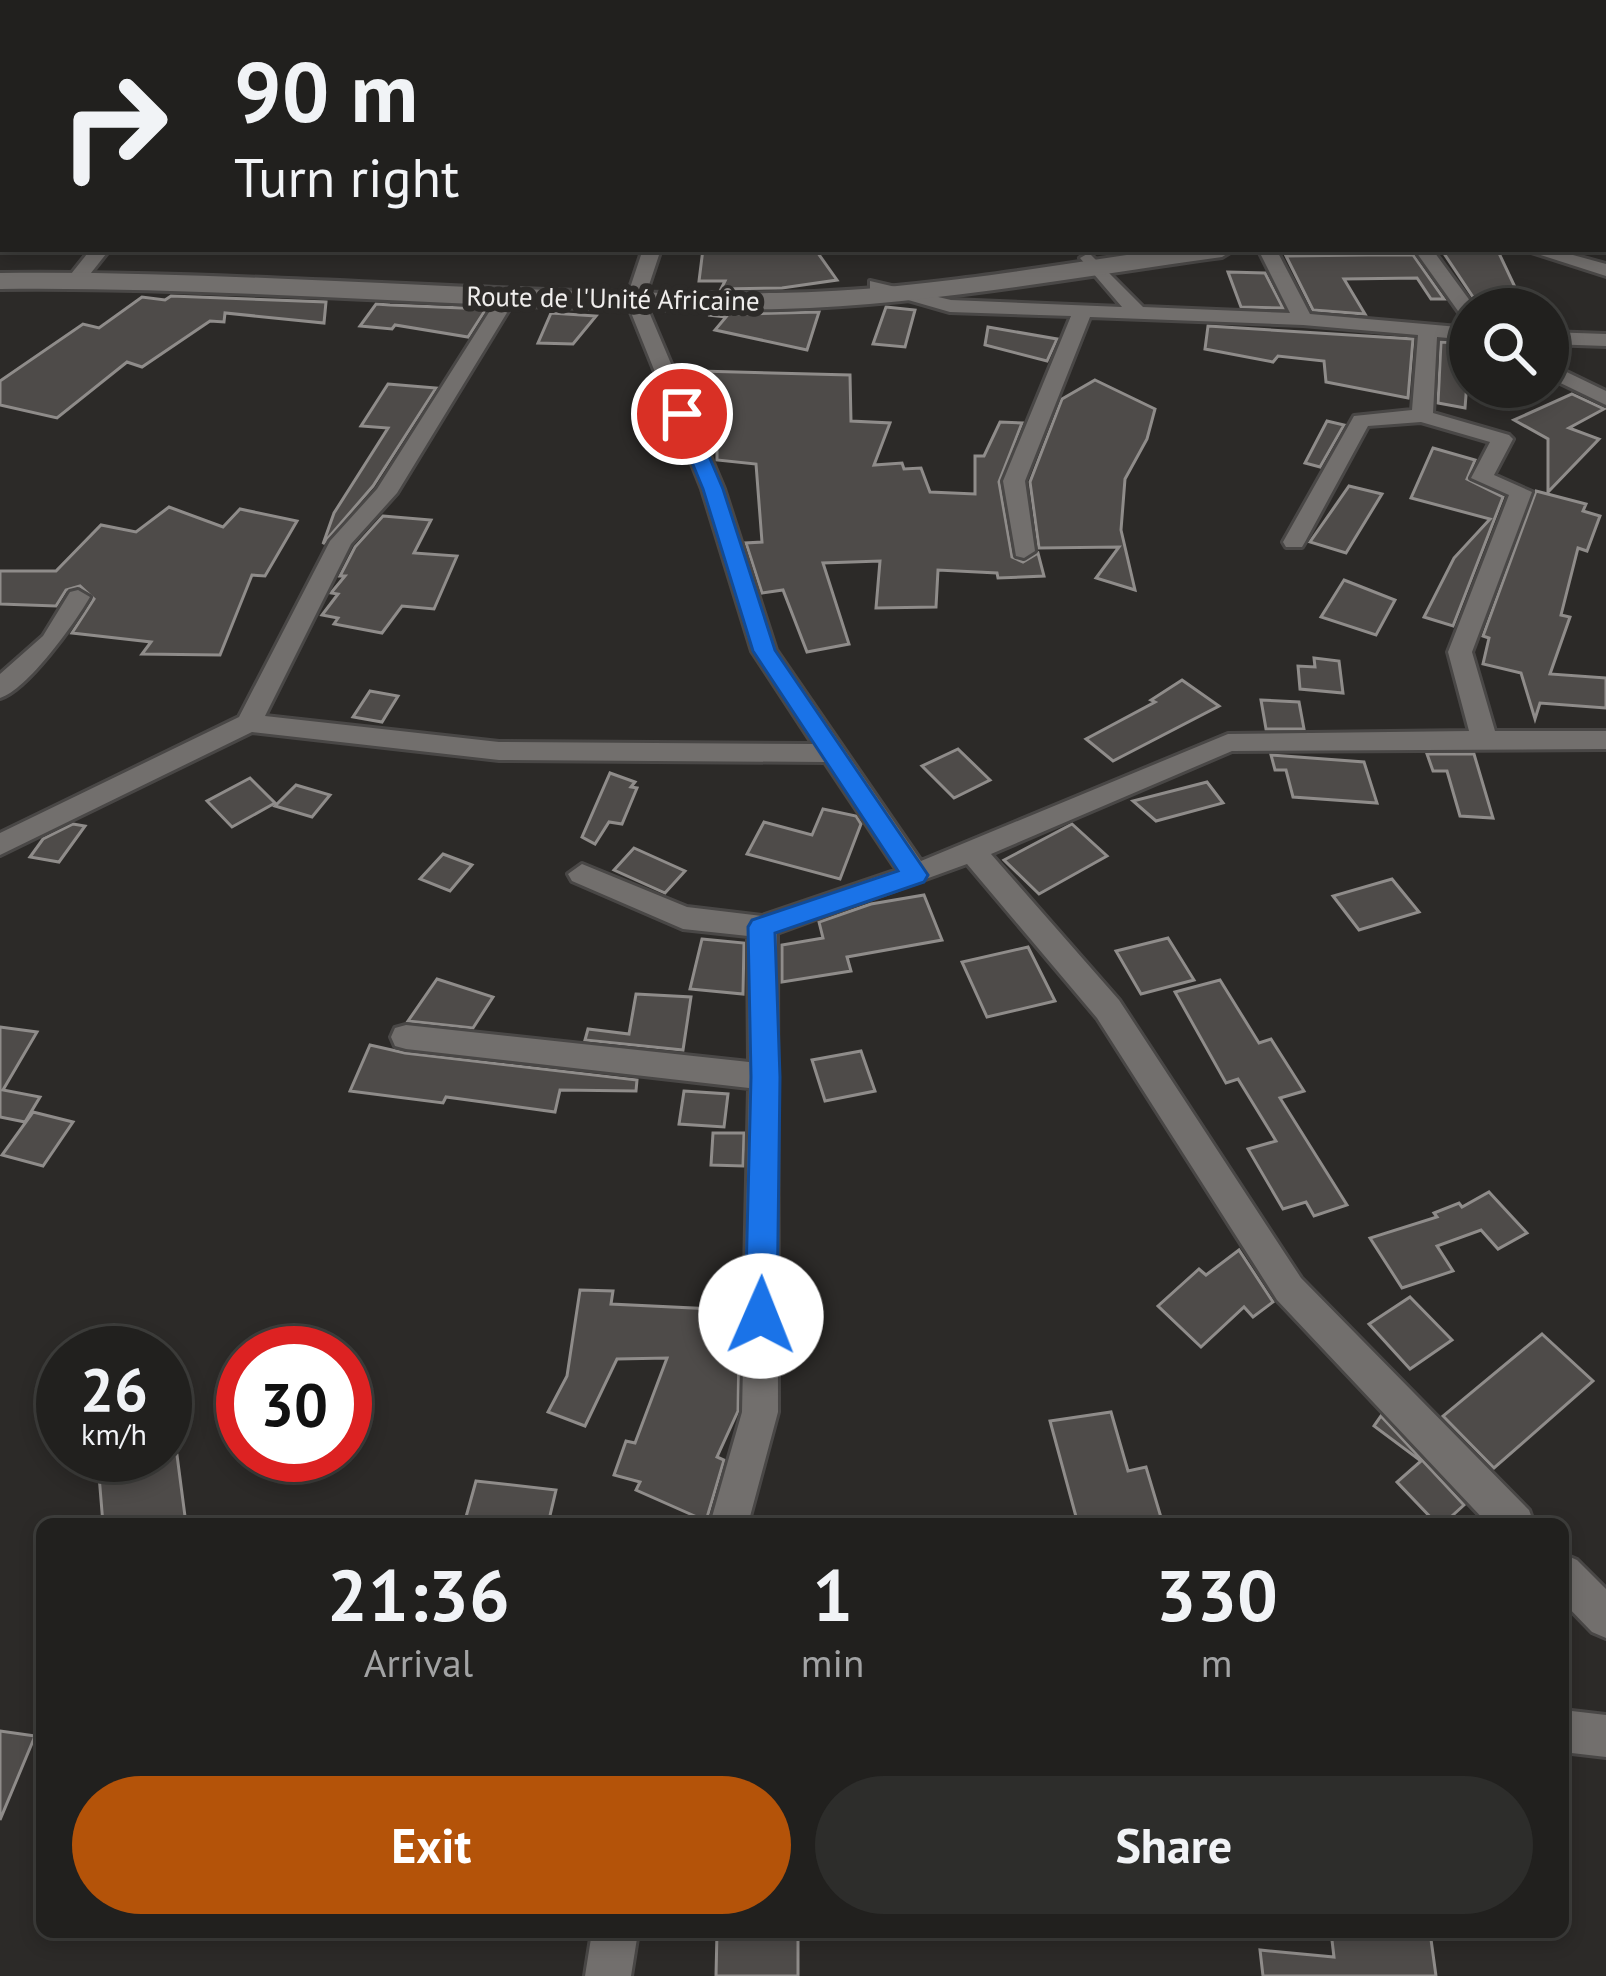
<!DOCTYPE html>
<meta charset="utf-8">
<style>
:root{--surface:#21201e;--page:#2d2d2b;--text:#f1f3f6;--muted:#a2a3a4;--line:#3e3e3c;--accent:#b45309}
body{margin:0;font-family:"PT Sans",sans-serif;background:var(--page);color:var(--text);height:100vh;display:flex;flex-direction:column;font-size:45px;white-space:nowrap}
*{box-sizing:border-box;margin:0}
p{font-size:39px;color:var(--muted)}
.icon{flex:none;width:66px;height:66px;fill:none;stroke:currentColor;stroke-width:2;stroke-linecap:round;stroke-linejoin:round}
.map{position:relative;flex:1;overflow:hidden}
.panel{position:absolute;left:36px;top:1518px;width:1533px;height:420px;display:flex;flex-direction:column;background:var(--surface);border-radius:18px;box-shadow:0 6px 18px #0003,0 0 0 3px var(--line)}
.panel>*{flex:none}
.guide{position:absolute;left:0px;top:0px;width:1608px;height:252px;box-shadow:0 6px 18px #0003,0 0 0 3px var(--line);background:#21201e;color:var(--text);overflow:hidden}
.tools{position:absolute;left:1449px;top:288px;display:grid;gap:24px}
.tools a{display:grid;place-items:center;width:120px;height:120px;border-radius:50%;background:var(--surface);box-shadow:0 6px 18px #0003,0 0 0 3px var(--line);font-size:60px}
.speed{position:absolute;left:36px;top:1326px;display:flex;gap:24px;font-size:60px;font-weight:700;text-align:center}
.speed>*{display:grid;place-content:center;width:156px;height:156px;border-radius:50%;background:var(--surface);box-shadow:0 6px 18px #0003,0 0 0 3px var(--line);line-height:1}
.speed small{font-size:30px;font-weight:400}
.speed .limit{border:18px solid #d22;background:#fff;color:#111}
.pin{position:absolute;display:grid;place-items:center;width:102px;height:102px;color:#fff;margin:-51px;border:6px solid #fff;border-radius:50%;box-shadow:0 3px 12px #0007}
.me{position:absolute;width:132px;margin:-66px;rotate:1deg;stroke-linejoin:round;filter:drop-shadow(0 0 9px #0008)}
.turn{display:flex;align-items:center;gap:42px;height:252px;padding:0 36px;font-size:54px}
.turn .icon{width:156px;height:156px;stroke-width:2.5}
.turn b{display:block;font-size:84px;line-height:102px}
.eta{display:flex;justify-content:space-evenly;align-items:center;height:204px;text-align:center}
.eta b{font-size:72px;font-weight:800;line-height:84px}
.action{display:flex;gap:24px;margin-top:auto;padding:24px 36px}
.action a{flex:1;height:138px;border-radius:72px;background:var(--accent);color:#fff;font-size:48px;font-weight:800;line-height:138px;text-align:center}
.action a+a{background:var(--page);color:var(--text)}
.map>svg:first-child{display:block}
.building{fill:#4e4b49;stroke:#8f8c8a;stroke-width:3}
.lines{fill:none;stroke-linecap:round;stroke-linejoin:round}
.street-casing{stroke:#494746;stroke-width:6}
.secondary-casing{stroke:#494746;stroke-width:6}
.street{fill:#726f6d;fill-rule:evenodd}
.secondary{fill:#726f6d;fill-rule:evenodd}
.route{fill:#1a73e8;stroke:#114b97;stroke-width:3}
.labels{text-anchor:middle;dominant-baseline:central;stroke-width:12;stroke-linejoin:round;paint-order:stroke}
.far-street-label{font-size:27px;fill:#efedec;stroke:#2c2a28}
</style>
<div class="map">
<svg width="1606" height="1976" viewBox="0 0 1606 1976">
<rect width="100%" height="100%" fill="#2c2a28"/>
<g class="building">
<polygon points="703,249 815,249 837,280 782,288 721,289 725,281 699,281"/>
<polygon points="1441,249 1497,249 1522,302 1475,300"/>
<polygon points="1368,255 1413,255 1444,299 1431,299 1417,278 1344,279 1365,314 1313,310 1286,256"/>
<polygon points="1228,272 1265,273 1283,308 1241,307"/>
<polygon points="171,296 326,302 324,323 225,313 224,322 210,321 142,367 127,362 57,418 0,405 0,381 83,324 99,328 142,297 165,300"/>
<polygon points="376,304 390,305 486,309 468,337 395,325 392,329 360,326"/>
<polygon points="886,307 915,310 905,347 873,344"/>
<polygon points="819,312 807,350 715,330 726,317 708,315"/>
<polygon points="551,313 596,316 573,344 538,343"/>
<polygon points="1208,326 1413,339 1408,398 1326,382 1324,361 1278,356 1273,362 1205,349"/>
<polygon points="988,327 1057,339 1047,361 985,345"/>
<polygon points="1441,342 1470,344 1465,408 1438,403"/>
<polygon points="699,371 850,375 851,421 890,423 874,465 902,463 904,469 921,468 930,492 975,494 975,456 984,456 1000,422 1022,423 999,482 1012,557 1023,562 1038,553 1044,576 998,578 997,573 938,570 936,607 876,608 880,561 823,563 849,644 807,652 783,590 762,593 746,543 762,542 756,464 717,460 717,451 706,434 713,413 697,413 692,402"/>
<polygon points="1095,380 1155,409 1147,439 1125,479 1121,530 1135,590 1096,578 1119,547 1039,548 1030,482 1062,399"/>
<polygon points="388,384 436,388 373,486 323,544 334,513 388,428 361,426"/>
<polygon points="1572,394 1604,409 1569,428 1599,439 1548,492 1548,439 1514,420"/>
<polygon points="1327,421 1344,425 1320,467 1305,463"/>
<polygon points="1433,448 1475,460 1467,479 1503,497 1453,626 1424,617 1454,558 1490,519 1411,498"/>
<polygon points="1349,486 1382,494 1346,553 1310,542"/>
<polygon points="1536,491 1586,504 1583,511 1600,516 1587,551 1578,548 1561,615 1570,617 1550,674 1606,678 1606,708 1540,703 1535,719 1521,673 1483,664 1489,638 1483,636"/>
<polygon points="169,507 223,527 240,509 297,521 265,576 252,575 220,655 142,654 151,642 72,633 94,599 80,586 66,590 56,606 0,604 0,571 56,571 101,525 136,532"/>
<polygon points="383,516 431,520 414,553 457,556 434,609 402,606 382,633 334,624 338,618 322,615 338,594 331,593 345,576 340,576 355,547"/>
<polygon points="1344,580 1395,600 1376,635 1321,617"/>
<polygon points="1314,658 1339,661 1343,693 1300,689 1298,666 1315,667"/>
<polygon points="1182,680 1219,706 1113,761 1086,739 1155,702 1151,700"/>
<polygon points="370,691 398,696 382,722 353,717"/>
<polygon points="1261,700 1299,702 1304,729 1266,729"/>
<polygon points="958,749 990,780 954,798 922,766"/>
<polygon points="1427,754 1474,754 1493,818 1460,816 1447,771 1433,771"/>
<polygon points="1271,755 1364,762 1377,803 1293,797 1286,770 1275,770"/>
<polygon points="610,773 635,782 631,787 637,788 622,824 609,822 595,844 582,837"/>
<polygon points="250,778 275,803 232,827 207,801"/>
<polygon points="1207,782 1223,803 1156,821 1133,801"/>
<polygon points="296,785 330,795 312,817 275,806"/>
<polygon points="823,809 856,816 861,824 840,879 747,854 764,822 812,835"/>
<polygon points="73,824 85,826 59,862 30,857 43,839"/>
<polygon points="1072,824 1107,856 1039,894 1004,860"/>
<polygon points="634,848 685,871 665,893 614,870"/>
<polygon points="443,854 472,865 450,891 420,879"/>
<polygon points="1392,879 1419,912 1359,930 1333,896"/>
<polygon points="924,895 942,940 847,957 851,971 782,982 782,945 823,938 819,922 871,904"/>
<polygon points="1168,938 1194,980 1141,994 1116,951"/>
<polygon points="702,939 744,943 743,994 690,989"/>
<polygon points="1028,947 1055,1001 987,1017 962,962"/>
<polygon points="437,979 493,997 473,1028 408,1021"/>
<polygon points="1220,980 1259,1043 1271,1039 1304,1091 1280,1098 1347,1205 1314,1216 1306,1202 1283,1209 1248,1149 1276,1141 1238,1079 1226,1083 1175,992"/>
<polygon points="636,994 691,997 683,1050 585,1040 588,1029 629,1034"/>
<polygon points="0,1027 37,1032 3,1090 40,1097 25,1122 0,1117"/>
<polygon points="370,1045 405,1053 637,1080 636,1091 560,1090 555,1112 446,1097 443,1103 350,1091"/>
<polygon points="861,1051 875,1091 825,1101 812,1060"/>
<polygon points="684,1091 728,1094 724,1127 679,1124"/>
<polygon points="33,1112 73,1122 43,1166 2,1155"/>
<polygon points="713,1133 744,1133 743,1166 711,1165"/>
<polygon points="1489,1192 1527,1233 1498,1249 1481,1230 1437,1246 1453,1271 1402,1288 1370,1238 1437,1217 1434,1213 1459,1203 1462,1207"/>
<polygon points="1239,1250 1273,1302 1253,1317 1244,1307 1201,1347 1158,1306 1199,1269 1206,1275"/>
<polygon points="580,1290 613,1291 611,1304 713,1309 710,1334 739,1345 738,1411 717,1457 724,1460 706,1521 636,1490 640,1482 614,1475 626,1441 635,1443 667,1358 617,1359 585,1426 548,1412 567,1376"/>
<polygon points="1410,1297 1452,1340 1410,1369 1369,1324"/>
<polygon points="1542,1334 1593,1381 1494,1468 1443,1416"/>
<polygon points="1111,1412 1128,1471 1146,1467 1163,1524 1078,1524 1050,1421"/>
<polygon points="1381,1416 1464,1505 1443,1524 1437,1524 1397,1482 1421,1461 1374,1426"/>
<polygon points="120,1455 177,1455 186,1524 103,1524 98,1463"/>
<polygon points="476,1481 556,1490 548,1524 464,1524"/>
<polygon points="0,1731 35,1736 0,1820"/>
<polygon points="717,1932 798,1932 798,1976 716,1976"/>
<polygon points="1331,1932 1430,1932 1436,1976 1263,1976 1260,1950 1334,1957"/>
</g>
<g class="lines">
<g class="street-casing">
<g id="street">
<polygon points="620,0 648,0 650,3 622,3"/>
<polygon points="1146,0 1161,0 1163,3 1148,3"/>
<polygon points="3,76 3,86 0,87 0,77"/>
<rect x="0" y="181" width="3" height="10"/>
<polygon points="91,249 110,249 83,283 69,283 67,279"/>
<polygon points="643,249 661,249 644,300 724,489 776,650 921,861 1228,734 1469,731 1448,652 1509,495 1471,478 1490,442 1421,422 1368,426 1305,542 1302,547 1286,547 1283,542 1354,416 1412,410 1418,335 1303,325 1090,317 1025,481 1035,551 1024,558 1016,556 1003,481 1071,316 950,312 870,289 870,281 951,300 1122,307 1080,258 1089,253 1143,307 1290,313 1258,249 1276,249 1310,314 1470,328 1470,340 1437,337 1433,413 1509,435 1513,439 1494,475 1532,492 1472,652 1495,731 1606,731 1606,749 1232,751 991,854 1119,1000 1301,1278 1529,1510 1534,1524 1488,1524 1277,1300 1097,1018 967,864 777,933 778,1412 748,1524 710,1524 742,1412 749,1088 406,1049 395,1046 391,1037 395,1028 406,1025 749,1062 748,936 683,929 572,881 568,874 582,864 687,907 762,916 897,870 825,762 499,760 252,732 0,855 0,833 239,717 330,541 377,489 498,298 507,292 516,298 397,493 351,544 265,716 499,742 813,744 752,651 702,489 626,300"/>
<polygon points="1414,249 1432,249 1476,309 1470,309 1470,320 1463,318"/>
<polygon points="1522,249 1551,249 1606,264 1606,276"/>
<polygon points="1548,332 1606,334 1606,346 1548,344"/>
<polygon points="1548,363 1606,391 1606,405 1548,377"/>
<path d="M78,590L90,597C75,623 27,690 0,698V674L43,636L70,592Z"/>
<polygon points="1563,1554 1577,1560 1606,1589 1606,1638 1592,1632 1563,1602"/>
<polygon points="1563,1710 1606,1715 1606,1757 1563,1752"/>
<polygon points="592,1932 638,1932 631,1976 585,1976"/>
</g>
</g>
<g class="secondary-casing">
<g id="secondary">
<polygon points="1606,184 1606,199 1605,199 1605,184"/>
<path d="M1167,249H1235L1222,257C1075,277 929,305 780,309C520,315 260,286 0,289V273C259,270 517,297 776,293C907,291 1037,268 1167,249Z"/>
</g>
</g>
<use href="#street" class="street"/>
<use href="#secondary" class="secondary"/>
</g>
<polygon class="route" points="682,408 691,414 723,489 775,650 928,875 924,882 775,933 780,1077 777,1316 773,1327 761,1331 750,1327 745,1316 751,1077 748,927 752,920 898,871 753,651 703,489 672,414"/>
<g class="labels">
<g class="far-street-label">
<text transform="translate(613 298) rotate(1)">Route de l'Unité Africaine</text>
</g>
</g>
</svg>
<div class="tools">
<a><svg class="icon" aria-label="search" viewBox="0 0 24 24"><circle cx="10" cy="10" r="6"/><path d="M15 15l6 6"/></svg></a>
</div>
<div class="speed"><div>26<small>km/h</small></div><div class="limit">30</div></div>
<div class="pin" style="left:682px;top:414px;background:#d93025"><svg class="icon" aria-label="arrive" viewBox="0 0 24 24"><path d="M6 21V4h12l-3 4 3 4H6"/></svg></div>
<svg class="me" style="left:761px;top:1316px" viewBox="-20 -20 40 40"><circle r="19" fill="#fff"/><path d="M0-13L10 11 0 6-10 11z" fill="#1a73e8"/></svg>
<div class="guide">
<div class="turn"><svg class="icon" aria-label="right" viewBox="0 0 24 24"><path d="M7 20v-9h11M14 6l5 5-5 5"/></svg><div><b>90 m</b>Turn right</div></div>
</div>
<section class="panel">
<div class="eta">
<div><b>21:36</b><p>Arrival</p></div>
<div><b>1</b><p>min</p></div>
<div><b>330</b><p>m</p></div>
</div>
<div class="action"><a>Exit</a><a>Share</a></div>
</section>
</div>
